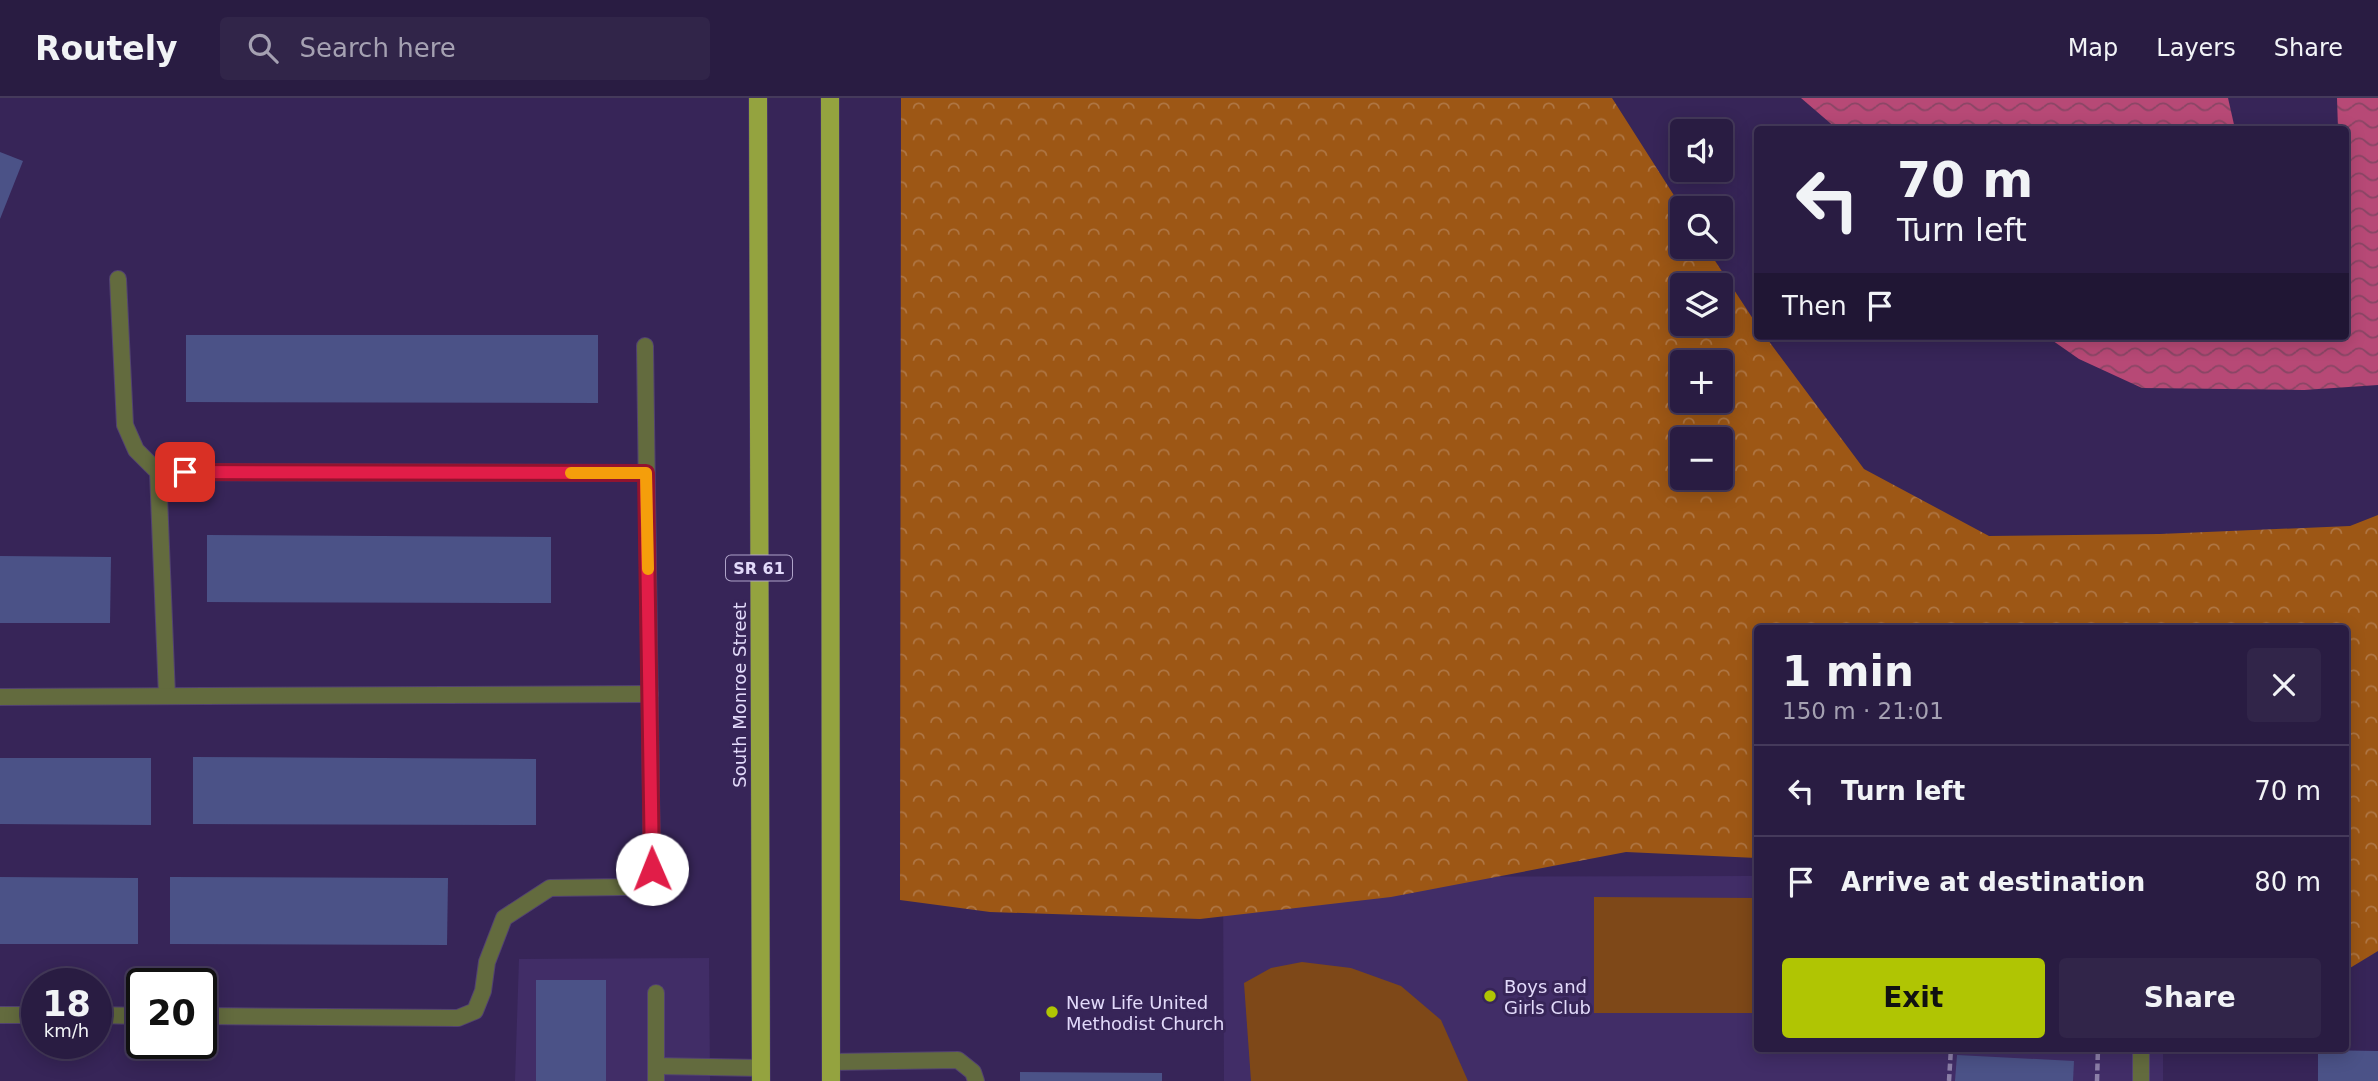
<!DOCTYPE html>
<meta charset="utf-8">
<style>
:root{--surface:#291c42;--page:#312549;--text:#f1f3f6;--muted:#a5a1b2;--line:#453a5b;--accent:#b0c503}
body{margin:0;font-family:"DejaVu Sans",sans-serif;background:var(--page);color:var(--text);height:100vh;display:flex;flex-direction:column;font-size:26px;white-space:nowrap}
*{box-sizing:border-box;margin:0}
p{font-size:23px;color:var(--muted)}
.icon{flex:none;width:38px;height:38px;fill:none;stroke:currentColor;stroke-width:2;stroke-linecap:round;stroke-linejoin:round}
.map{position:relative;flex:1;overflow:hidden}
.side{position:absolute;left:1754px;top:527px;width:595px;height:427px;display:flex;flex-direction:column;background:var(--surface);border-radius:7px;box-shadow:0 4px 18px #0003,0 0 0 2px var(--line)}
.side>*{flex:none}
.top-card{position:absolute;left:1754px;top:28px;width:595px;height:214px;border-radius:7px;box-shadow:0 4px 18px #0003,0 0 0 2px var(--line);background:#291c42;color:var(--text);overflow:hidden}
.controls{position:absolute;left:1670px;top:21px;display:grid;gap:14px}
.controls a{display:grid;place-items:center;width:63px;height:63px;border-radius:7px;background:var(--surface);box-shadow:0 4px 18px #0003,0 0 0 2px var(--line);font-size:35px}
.speed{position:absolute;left:21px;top:870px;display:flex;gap:14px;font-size:35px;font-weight:700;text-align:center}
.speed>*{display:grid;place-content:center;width:91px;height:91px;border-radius:50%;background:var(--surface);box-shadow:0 4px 18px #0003,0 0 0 2px var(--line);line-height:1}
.speed small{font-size:18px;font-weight:400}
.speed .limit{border:4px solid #111;border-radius:10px;background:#fff;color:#111}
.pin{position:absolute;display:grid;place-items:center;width:60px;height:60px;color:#fff;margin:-30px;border-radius:14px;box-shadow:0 4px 10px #0006}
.me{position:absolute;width:77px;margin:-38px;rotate:359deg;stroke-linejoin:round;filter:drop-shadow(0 0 5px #0008)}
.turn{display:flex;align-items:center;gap:24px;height:147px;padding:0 28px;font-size:32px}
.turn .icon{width:91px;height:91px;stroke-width:2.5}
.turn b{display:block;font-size:49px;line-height:60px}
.then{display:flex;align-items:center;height:66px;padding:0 28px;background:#0003;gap:14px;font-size:26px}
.round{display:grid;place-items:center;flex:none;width:74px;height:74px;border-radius:7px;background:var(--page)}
.summary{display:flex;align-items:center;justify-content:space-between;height:119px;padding:0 28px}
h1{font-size:42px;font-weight:700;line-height:52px}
.cta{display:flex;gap:14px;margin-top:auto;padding:14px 28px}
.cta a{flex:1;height:80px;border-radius:7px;background:var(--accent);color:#111;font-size:28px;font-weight:700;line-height:80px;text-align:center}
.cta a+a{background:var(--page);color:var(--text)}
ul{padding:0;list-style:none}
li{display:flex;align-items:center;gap:21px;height:91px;padding:0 28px;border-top:2px solid var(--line)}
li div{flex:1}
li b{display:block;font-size:26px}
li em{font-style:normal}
header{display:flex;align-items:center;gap:42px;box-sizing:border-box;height:98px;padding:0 35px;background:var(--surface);border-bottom:2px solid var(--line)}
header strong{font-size:33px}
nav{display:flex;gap:38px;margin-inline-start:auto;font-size:24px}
.search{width:490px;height:63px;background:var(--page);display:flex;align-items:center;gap:18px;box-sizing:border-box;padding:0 24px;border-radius:7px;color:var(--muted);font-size:26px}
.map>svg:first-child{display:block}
.built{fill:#412d67}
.green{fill:#7e4818}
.forest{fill:url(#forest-crowns);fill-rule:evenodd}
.water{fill:url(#water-waves)}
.building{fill:#4b5287}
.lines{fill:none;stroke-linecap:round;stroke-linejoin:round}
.lane-casing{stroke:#524272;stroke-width:18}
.primary-casing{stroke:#524272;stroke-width:19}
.path{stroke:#8c7fa8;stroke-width:4.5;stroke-dasharray:7 3.5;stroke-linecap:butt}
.lane{stroke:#636b3e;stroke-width:16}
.primary{stroke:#94a33f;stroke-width:18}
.route-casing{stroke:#92132f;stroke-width:18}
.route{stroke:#e11d48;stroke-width:12}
.slow{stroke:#f59e0b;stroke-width:12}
.poi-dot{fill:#b0c503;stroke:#372558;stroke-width:2.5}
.labels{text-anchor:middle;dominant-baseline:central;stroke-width:6;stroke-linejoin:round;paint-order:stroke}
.shield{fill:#372558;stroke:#afa4c9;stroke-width:2}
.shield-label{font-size:16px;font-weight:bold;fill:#e2dafa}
.street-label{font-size:18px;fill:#e2dafa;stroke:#372558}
.poi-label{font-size:18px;fill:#e2dafa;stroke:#372558;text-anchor:start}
</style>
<header>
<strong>Routely</strong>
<div class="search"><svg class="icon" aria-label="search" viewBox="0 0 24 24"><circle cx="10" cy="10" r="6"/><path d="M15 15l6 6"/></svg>Search here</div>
<nav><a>Map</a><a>Layers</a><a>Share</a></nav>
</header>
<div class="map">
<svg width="2378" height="983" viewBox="0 0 2378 983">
<defs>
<pattern id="forest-crowns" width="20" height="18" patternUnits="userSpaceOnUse" patternTransform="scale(1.75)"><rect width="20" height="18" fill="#9d5715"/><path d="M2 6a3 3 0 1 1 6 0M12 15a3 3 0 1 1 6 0" fill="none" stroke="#af7644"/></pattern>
<pattern id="water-waves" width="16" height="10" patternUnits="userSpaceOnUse" patternTransform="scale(1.75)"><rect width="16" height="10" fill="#b74976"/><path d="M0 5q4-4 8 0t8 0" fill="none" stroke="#894665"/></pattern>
</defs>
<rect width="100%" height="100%" fill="#372558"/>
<g class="built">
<polygon points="1757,778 1757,950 2163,950 2163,983 1224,983 1223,779"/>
<polygon points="709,860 710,983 515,983 519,861"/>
</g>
<g class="green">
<polygon points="1594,799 1757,800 1757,915 1594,915"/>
<polygon points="1302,864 1351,870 1401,888 1441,922 1468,983 1251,983 1244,885 1271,870"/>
</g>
<path class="forest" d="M901,0H1612L1682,110V149H1706L1757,227V238H1765L1864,371L1989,438L2160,436L2350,428L2378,417V853L2345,873V530H1757V760L1626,754L1391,799L1200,821L990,814L900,802ZM1720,187V226H1682V187ZM1682,264H1720V303H1682ZM1682,341H1720V380H1682Z"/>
<g class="water">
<polygon points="1801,0 2228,0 2235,31 1837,31"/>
<polygon points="2337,0 2378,0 2378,287 2304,292 2142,290 2079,261 2046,238 2345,238 2345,32 2338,31"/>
</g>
<g class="building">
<polygon points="0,54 23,63 0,121"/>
<polygon points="186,237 598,237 598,305 186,304"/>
<polygon points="207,437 551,439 551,505 207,504"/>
<polygon points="0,458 111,459 110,525 0,525"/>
<polygon points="193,659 536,661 536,727 193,726"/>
<polygon points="0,660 151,660 151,727 0,726"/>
<polygon points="0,779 138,780 138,846 0,846"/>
<polygon points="170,779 448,780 447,847 170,846"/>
<rect x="536" y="882" width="70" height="101"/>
<polygon points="2318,952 2378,953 2378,983 2318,983"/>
<polygon points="1957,957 2074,963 2073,983 1955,983"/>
<polygon points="1020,974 1162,975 1162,983 1020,983"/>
</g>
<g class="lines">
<g class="lane-casing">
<g id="lane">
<polyline points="118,181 125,327 136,352 158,374 167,598"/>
<polyline points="158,374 646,375"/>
<polyline points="0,599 650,596"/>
<polyline points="0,917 37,917"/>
<polyline points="96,917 142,918"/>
<polyline points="201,918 458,920 475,913 483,893 487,864 504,820 550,790 624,789 643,786 652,771 645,248"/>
<polyline points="831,964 958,962 973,974 976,983"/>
<polyline points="656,968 761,970"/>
<polyline points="656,983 656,895"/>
<polyline points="2141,983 2141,950"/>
</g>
</g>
<g class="primary-casing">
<g id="primary">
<polyline points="758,0 761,983"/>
<polyline points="830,0 831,983"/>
</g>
</g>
<g class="path">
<polyline points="1989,950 2030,953 2030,950"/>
<polyline points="1949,983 1951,950"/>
<polyline points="2097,983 2098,950"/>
</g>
<use href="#lane" class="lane"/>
<use href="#primary" class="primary"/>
</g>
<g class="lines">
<g class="route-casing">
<polyline id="route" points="185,374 646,375 652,771"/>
</g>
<use href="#route" class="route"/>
<polyline class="slow" points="571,375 646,375 648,471"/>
</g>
<g class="poi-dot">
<circle cx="1490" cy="898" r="7"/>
<circle cx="1052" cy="914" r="7"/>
</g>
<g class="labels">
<rect class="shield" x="726" y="457.5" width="66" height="25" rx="5"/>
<g class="shield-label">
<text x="759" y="470">SR 61</text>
</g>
<g class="street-label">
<text transform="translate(739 597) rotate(-90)">South Monroe Street</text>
</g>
<g class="poi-label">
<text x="1504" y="888">Boys and<tspan x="1504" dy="21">Girls Club</tspan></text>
<text x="1066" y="904">New Life United<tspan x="1066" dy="21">Methodist Church</tspan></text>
</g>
</g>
</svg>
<div class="controls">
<a><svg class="icon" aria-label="sound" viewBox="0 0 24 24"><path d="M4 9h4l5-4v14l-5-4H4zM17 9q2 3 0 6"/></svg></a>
<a><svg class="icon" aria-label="search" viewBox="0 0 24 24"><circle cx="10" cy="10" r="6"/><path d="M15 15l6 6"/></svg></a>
<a><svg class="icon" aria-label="layers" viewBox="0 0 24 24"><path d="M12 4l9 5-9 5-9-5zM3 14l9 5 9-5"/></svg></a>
<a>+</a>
<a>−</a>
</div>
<div class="speed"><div>18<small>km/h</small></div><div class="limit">20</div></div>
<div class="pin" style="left:185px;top:374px;background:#d93025"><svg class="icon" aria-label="arrive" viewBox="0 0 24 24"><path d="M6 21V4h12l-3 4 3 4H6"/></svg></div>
<svg class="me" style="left:652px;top:771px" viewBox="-20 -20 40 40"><circle r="19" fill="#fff"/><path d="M0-13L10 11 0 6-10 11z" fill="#e11d48"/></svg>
<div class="top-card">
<div class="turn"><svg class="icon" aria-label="left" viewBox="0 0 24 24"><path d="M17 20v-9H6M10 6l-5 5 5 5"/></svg><div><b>70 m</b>Turn left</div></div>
<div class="then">Then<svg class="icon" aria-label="arrive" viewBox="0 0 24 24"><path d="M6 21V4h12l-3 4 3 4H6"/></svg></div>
</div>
<section class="side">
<div class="summary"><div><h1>1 min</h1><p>150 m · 21:01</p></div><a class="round"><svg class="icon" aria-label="close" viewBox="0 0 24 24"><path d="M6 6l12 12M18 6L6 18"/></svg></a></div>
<ul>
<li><svg class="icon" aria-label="left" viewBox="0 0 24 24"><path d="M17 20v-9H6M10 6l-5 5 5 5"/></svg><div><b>Turn left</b></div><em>70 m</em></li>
<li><svg class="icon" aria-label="arrive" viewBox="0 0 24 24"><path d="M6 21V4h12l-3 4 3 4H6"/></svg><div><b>Arrive at destination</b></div><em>80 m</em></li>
</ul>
<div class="cta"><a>Exit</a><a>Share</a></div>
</section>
</div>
